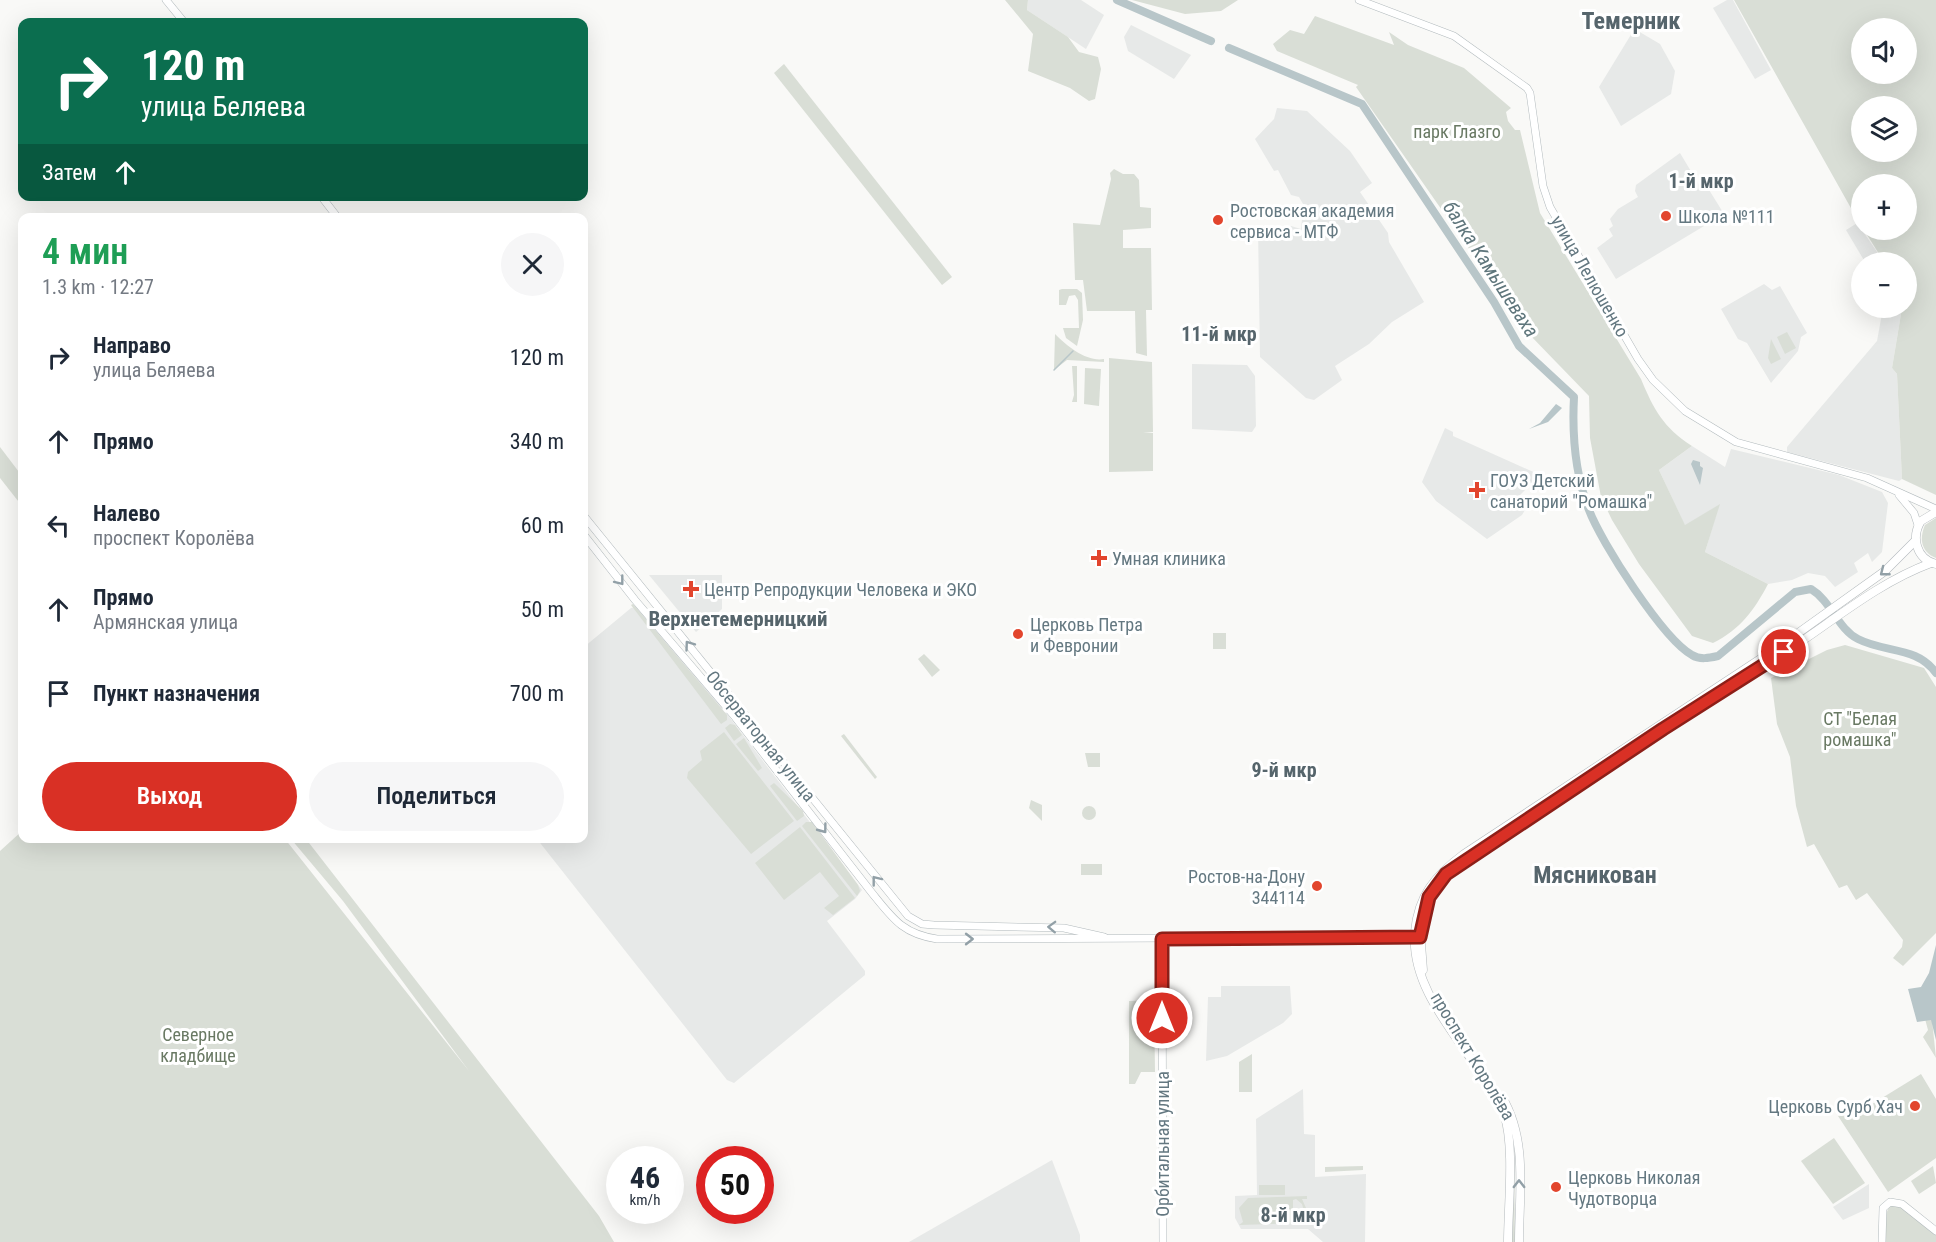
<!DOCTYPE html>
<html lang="ru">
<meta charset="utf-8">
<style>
:root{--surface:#fff;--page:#f6f6f7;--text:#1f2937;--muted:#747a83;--accent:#d93025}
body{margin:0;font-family:"Roboto Condensed",sans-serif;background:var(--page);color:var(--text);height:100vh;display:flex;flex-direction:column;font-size:22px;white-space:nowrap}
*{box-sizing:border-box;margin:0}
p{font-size:20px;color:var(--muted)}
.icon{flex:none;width:33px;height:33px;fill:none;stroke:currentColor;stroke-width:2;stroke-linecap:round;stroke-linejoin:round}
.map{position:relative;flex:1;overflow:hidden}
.details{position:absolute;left:18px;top:213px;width:570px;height:630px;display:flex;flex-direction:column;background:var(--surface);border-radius:12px;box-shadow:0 6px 24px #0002}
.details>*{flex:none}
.banner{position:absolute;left:18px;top:18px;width:570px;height:183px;border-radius:12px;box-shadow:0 6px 24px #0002;background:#0b6e4f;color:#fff;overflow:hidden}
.controls{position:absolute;left:1851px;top:18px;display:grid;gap:12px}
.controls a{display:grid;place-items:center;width:66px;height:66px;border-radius:50%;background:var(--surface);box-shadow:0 6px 24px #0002;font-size:30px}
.speed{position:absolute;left:606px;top:1146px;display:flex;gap:12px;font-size:30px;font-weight:700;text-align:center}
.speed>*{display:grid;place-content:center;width:78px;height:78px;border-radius:50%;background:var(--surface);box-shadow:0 6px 24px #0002;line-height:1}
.speed small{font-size:15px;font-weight:400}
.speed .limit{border:9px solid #d22;background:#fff;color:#111}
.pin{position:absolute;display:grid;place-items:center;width:51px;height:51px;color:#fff;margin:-26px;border:3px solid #fff;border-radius:50%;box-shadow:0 2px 6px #0007}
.me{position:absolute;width:66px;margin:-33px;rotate:0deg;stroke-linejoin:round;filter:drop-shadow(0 0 4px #0008)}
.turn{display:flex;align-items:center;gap:21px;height:126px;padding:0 24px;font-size:27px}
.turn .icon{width:78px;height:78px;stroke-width:2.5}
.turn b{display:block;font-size:42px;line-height:51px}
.then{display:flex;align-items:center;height:57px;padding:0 24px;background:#0003;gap:12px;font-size:22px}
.round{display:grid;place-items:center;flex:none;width:63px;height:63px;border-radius:32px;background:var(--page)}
.head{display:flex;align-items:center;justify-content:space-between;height:102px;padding:0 24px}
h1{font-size:36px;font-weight:600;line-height:45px;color:#1e9e55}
.button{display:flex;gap:12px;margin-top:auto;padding:12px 24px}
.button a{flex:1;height:69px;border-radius:36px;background:var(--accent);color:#fff;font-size:24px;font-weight:600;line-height:69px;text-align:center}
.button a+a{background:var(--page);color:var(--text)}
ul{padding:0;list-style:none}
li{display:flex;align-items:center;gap:18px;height:84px;padding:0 24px}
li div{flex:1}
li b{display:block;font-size:22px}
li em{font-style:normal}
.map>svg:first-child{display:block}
.built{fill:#e7e9e8}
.green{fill:#d9ded6;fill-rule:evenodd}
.water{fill:#b8c6c9}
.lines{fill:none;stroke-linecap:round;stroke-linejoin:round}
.stream{stroke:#b8c6c9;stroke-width:1.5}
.river{stroke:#b8c6c9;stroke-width:8}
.secondary-casing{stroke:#b2babd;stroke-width:8}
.primary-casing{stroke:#b4babd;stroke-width:9}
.secondary{stroke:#fff;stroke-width:7}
.primary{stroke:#fff;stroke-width:8}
.oneway{stroke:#92a0a7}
.route-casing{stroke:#8d1f18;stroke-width:15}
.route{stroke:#d93025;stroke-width:10}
.poi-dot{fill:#e2452d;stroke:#fff;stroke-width:2}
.labels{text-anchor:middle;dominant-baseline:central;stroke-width:6;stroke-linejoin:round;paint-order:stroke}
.park-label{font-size:18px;fill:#697963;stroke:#fff}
.poi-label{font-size:18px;fill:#647881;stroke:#fff;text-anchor:start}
.street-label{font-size:18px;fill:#647881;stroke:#fff}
.neighbourhood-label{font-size:20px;font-weight:bold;fill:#56656c;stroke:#fff}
.water-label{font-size:20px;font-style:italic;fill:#5f767c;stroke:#fff}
.quarter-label{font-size:21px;font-weight:bold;fill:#56656c;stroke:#fff}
.district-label{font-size:24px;font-weight:bold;fill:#56656c;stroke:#fff}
</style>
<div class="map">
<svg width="1936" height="1242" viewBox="0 0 1936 1242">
<rect width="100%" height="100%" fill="#f9f9f7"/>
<g class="built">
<polygon points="1028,0 1081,0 1104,15 1086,49 1027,10"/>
<polygon points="1727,0 1733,0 1771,70 1755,79 1713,8"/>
<polygon points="1131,25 1191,55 1174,79 1128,51 1124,37"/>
<polygon points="1638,31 1660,44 1675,71 1671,94 1621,126 1599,87 1632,33"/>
<polygon points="1277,108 1307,111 1350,151 1372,183 1360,192 1388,233 1389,242 1424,302 1392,322 1369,344 1335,366 1342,380 1314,400 1306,398 1260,357 1258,227 1280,228 1291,226 1301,229 1302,219 1299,213 1306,209 1299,197 1291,195 1278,170 1274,171 1255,139 1274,119"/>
<polygon points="1680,153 1701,188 1706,185 1724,214 1616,279 1597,248 1613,236 1609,229 1613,226 1610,219 1618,209 1638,197 1635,191 1636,185"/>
<polygon points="1859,222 1862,230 1884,262 1865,262 1846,230"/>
<polygon points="1764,284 1772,290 1780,286 1807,333 1801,337 1798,351 1771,383 1747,343 1738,339 1721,309"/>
<polygon points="1883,308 1902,308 1892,368 1897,374 1902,479 1899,481 1787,452 1787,447 1877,341"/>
<polygon points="1192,364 1247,365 1255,376 1256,426 1252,432 1192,429"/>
<polygon points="1445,428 1453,432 1453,436 1540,475 1517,498 1525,510 1522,515 1487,539 1436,501 1422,482"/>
<polygon points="1692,446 1725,467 1731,449 1839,475 1882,492 1888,503 1882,552 1872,562 1868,553 1854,563 1858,572 1835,587 1825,576 1808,573 1792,580 1768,584 1705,552 1719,505 1685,526 1659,470"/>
<polygon points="649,575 722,575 722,609 696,632"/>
<polygon points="636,607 707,688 862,890 855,899 827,921 865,971 865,975 734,1083 727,1080 537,839 584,838 584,647 631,608"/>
<polygon points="1221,986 1290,986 1292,1014 1283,1023 1227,1056 1206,1061 1208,997 1221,997"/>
<polygon points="1303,1089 1304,1134 1315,1135 1315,1177 1366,1174 1365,1242 1323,1242 1308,1229 1241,1229 1235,1218 1235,1196 1257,1195 1256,1119"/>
<polygon points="1052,1160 1080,1235 1080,1242 909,1242"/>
<polygon points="1869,1184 1869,1208 1843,1220 1833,1207"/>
</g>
<g class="green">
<polygon points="1005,0 1028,0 1027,10 1068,37 1079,52 1098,57 1101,69 1095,99 1089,101 1070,88 1028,71 1033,34"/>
<polygon points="1132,0 1238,0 1221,11 1185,14"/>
<path d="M1734,0H1936V495L1902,479L1897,374L1892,368L1902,308H1906L1907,289L1913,284L1907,271L1906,262H1884L1864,230H1906V184H1862L1861,226ZM1906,28V74H1862V28ZM1906,106V152H1862V106Z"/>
<path d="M1315,16L1394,45L1389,32L1408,45L1464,68L1511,108L1506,112L1508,121L1515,130H1520L1540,213L1641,379C1654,410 1663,427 1692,446L1659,470L1685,525L1720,504L1705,552L1768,584C1755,609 1740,630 1713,643L1692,636L1639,564L1612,520L1601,497L1590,438L1589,396L1527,332L1356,87L1358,85L1277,51L1273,44L1290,30L1304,34Z"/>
<polygon points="784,64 952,277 942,285 774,73"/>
<polygon points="1114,169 1123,174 1134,174 1139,180 1140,207 1151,208 1151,228 1123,230 1123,248 1151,248 1152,310 1146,310 1147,356 1136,353 1135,311 1087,311 1083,280 1075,280 1073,223 1100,225 1111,179 1110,173"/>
<polygon points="1062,289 1077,289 1082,293 1083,320 1077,346 1066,338 1063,328 1079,328 1078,300 1075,295 1069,296 1066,305 1059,305 1059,290"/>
<polygon points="1787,332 1796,348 1785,354 1777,337"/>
<path d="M1055,334C1068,347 1087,362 1104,359V362L1067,360L1054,370Z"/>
<polygon points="1771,339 1781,359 1771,364 1768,358"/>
<polygon points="1109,358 1152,362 1153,432 1143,432 1153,433 1153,471 1109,472"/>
<polygon points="1072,366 1077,366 1077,402 1072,402 1074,395"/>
<polygon points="1085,368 1101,369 1099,406 1084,404"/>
<polygon points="0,447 22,476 22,506 0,478"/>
<path d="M1936,518V558C1921,552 1919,539 1925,525Z"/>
<polygon points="633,604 727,715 727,720 721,724 631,605"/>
<rect x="1213" y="633" width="13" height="16"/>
<polygon points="1845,645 1924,668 1936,687 1936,933 1903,966 1893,958 1902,947 1903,940 1867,893 1856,900 1847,885 1839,888 1814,844 1807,847 1796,806 1790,757 1777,724 1771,678 1827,650"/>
<polygon points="924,654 940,670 932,677 918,659"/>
<polygon points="730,724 735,725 742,735 734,741 725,728"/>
<polygon points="724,732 794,821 751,854 687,778 688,772 702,760 700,751"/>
<polygon points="844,734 877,777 875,779 841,736"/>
<polygon points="744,738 762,768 758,771 736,744"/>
<polygon points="1085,753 1100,753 1100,767 1088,767"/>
<polygon points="774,783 803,811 804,816 797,821 770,786"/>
<polygon points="1031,800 1042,805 1042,821 1029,808"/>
<circle cx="1089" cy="813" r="7"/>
<polygon points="806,822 812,822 858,885 860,891 857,896 802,826"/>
<polygon points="800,827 855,898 833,915 824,908 839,896 820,872 784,900 755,863"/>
<polygon points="22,831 22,838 285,839 469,1071 343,901 291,839 306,839 599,1216 614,1242 0,1242 0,851"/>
<rect x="1081" y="864" width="21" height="11"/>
<polygon points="1154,1000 1155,1072 1141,1072 1135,1084 1129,1084 1129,1001"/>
<polygon points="1925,1019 1932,1020 1936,1058 1923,1037 1928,1030"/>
<polygon points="1252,1054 1252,1092 1239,1092 1239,1062"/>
<polygon points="1921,1074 1936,1099 1936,1158 1888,1192 1838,1116 1869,1106"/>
<polygon points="1834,1138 1865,1183 1833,1204 1801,1161"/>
<polygon points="1514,1144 1515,1242 1512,1242 1512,1145"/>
<polygon points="1363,1166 1363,1170 1325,1172 1325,1167"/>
<polygon points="1933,1166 1936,1183 1919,1194 1911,1181"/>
<rect x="1259" y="1185" width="26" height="10"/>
<path d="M1307,1196V1199H1302L1306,1208L1303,1220H1307V1223L1239,1225L1243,1222L1239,1208L1248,1198ZM1296,1199L1302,1204L1304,1211L1301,1218L1293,1221V1200Z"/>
<polygon points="1890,1205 1900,1206 1936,1235 1936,1242 1886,1242 1886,1214"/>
</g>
<g class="water">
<polygon points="1556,404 1562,408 1548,422 1529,429 1540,423"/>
<polygon points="1693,460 1700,462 1700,466 1703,468 1700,485 1691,464"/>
<polygon points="1936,945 1936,1040 1931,1020 1917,1022 1908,989 1921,987 1929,973"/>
</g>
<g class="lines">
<polyline class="stream" points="1054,370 1073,351"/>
<g class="river">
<polyline points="1117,0 1211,41"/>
<path d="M1229,48L1362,104L1494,302L1519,346L1574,397C1572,434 1575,474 1589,510C1601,542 1663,639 1692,655C1700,660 1709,658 1718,656L1795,592L1811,589C1831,601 1838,629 1858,639C1885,653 1917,646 1936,673"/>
</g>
<g class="secondary-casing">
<g id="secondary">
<polyline points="166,0 184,22"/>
<polyline points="1359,0 1454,36 1527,88 1530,93 1543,186 1550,207 1638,359 1653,380 1685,411 1736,442 1867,478 1936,509"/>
<polyline points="321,196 338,218"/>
<polyline points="1899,495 1914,513 1918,525"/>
<polyline points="584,516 908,916 922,924 934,925 1064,928 1104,937"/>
<path d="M584,535L635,600L735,717L872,893C893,919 903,934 937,939L1420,937"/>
<polyline points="1162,939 1163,1242"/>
<polyline points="1882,1242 1883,1208 1890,1202 1902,1204 1936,1231"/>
</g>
</g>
<g class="primary-casing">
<g id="primary">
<path d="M1936,512L1921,521C1911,537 1916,559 1936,564"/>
<path d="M1425,907L1446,874L1467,859C1572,788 1677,720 1784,653C1832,622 1877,583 1931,563"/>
<polyline points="1420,931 1423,970"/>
<path d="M1502,1097C1528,1140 1519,1194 1519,1242"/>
<path d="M1508,1242C1508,1207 1515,1146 1504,1114C1501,1104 1494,1095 1489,1086C1461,1039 1410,990 1415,932C1418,895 1436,875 1464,854L1780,646L1885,571L1915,541"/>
</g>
</g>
<use href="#secondary" class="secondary"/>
<use href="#primary" class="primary"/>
</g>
<defs><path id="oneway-chevron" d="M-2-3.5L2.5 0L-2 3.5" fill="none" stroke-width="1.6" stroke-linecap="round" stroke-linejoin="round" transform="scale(1.5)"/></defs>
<g class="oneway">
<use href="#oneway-chevron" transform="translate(1884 572) rotate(142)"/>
<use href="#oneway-chevron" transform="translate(620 581) rotate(52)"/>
<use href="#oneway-chevron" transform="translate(689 645) rotate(-126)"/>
<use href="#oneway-chevron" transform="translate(823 829) rotate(53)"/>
<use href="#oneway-chevron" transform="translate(876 880) rotate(-128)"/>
<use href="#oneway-chevron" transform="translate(1052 927) rotate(-178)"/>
<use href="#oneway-chevron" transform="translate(969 939)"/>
<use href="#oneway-chevron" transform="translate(1519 1184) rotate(-90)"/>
</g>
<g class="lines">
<g class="route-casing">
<polyline id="route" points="1162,1018 1162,939 1420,937 1429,897 1446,874 1663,729 1784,652"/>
</g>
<use href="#route" class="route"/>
</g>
<g class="poi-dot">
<circle cx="1666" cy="216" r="6"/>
<circle cx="1218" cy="220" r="6"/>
<path d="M1474 481h6v6h6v6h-6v6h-6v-6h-6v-6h6z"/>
<path d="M1096 549h6v6h6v6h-6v6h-6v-6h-6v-6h6z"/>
<path d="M688 580h6v6h6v6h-6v6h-6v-6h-6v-6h6z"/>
<circle cx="1018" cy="634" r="6"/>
<circle cx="1317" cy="886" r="6"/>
<circle cx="1915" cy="1106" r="6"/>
<circle cx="1556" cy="1187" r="6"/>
</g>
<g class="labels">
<g class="park-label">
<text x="1457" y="131">парк Глазго</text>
<text x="1860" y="718">СТ "Белая<tspan x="1860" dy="21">ромашка"</tspan></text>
<text x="198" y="1034">Северное<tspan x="198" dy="21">кладбище</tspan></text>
</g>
<g class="poi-label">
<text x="1230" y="210">Ростовская академия<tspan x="1230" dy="21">сервиса - МТФ</tspan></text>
<text x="1678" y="216">Школа №111</text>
<text x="1490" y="480">ГОУЗ Детский<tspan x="1490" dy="21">санаторий "Ромашка"</tspan></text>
<text x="1112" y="558">Умная клиника</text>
<text x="704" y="589">Центр Репродукции Человека и ЭКО</text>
<text x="1030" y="624">Церковь Петра<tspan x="1030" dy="21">и Февронии</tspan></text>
<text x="1305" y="876" text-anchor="end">Ростов-на-Дону<tspan x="1305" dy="21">344114</tspan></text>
<text x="1903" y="1106" text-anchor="end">Церковь Сурб Хач</text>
<text x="1568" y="1177">Церковь Николая<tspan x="1568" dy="21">Чудотворца</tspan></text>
</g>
<g class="street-label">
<text transform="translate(1590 276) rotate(60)">улица Лелюшенко</text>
<text transform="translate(761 736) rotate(51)">Обсерваторная улица</text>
<text transform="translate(1473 1056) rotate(59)">проспект Королёва</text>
<text transform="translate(1162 1144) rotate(-90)">Орбитальная улица</text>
</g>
<g class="neighbourhood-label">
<text x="1701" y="181">1-й мкр</text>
<text x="1219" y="334">11-й мкр</text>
<text x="1284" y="770">9-й мкр</text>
<text x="1293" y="1215">8-й мкр</text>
</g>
<g class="water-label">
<text transform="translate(1491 269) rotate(57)">балка Камышеваха</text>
</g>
<g class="quarter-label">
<text x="738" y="619">Верхнетемерницкий</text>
</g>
<g class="district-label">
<text x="1631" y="21">Темерник</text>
<text x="1595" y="875">Мясникован</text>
</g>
</g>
</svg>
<div class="controls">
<a><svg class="icon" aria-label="sound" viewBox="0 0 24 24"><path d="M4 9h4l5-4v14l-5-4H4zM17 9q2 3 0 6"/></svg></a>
<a><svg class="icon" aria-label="layers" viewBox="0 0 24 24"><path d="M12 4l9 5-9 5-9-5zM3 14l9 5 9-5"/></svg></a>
<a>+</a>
<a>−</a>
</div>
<div class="speed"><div>46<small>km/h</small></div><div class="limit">50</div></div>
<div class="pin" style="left:1784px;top:652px;background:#d93025"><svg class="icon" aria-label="arrive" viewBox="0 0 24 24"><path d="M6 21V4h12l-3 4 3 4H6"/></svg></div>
<svg class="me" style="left:1162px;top:1018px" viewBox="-20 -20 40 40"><circle r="17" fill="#d93025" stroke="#fff" stroke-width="3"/><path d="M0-11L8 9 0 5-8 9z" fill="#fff"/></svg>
<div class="banner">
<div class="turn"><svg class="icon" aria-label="right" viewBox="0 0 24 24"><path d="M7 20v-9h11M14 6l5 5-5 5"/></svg><div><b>120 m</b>улица Беляева</div></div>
<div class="then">Затем<svg class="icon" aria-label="ahead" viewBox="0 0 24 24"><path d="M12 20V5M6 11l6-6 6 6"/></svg></div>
</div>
<section class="details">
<div class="head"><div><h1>4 мин</h1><p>1.3 km · 12:27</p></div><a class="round"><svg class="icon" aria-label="close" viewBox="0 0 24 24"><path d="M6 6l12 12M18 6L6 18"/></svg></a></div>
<ul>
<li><svg class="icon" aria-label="right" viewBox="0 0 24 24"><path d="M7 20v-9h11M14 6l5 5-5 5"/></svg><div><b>Направо</b><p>улица Беляева</p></div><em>120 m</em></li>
<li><svg class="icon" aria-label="ahead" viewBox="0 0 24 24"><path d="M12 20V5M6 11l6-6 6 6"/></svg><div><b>Прямо</b></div><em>340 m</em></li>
<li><svg class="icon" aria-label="left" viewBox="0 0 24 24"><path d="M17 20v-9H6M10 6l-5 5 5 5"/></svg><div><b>Налево</b><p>проспект Королёва</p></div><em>60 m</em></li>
<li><svg class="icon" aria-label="ahead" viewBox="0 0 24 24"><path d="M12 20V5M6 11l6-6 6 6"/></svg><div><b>Прямо</b><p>Армянская улица</p></div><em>50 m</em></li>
<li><svg class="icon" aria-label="arrive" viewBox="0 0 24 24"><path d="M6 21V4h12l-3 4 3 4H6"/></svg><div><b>Пункт назначения</b></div><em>700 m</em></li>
</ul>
<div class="button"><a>Выход</a><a>Поделиться</a></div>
</section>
</div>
